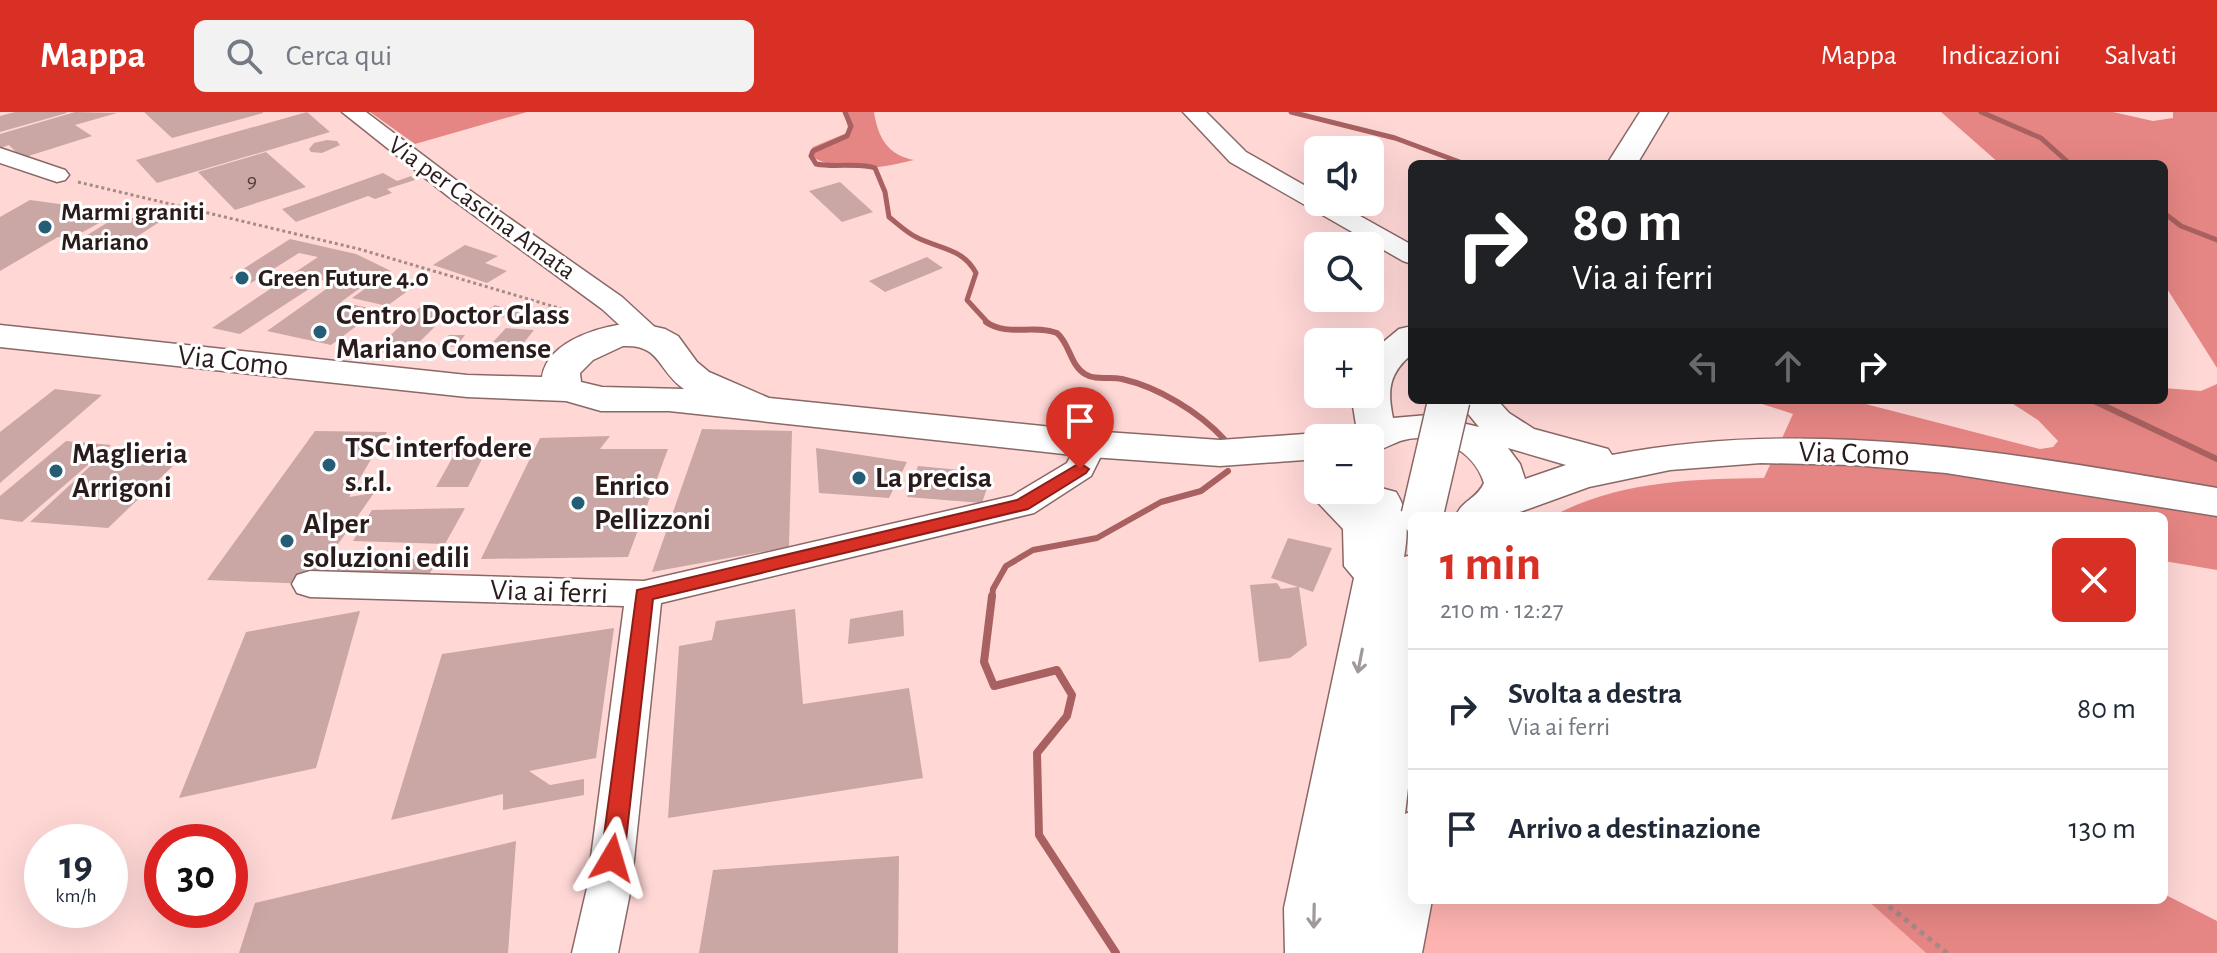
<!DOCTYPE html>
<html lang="it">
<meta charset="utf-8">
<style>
:root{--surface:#fff;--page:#f2f2f3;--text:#1f2937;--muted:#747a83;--line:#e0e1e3;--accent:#d93025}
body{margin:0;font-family:"Alegreya Sans",sans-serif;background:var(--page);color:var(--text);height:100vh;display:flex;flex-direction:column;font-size:30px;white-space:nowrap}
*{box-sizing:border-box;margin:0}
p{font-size:26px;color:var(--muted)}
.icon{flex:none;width:44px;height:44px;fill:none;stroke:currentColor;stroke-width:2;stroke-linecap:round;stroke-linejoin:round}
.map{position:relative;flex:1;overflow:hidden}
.side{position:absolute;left:1408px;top:400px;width:760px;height:392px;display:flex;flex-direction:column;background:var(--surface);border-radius:12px;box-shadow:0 8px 32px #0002}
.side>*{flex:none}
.hud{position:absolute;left:1408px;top:48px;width:760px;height:244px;border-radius:12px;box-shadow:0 8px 32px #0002;background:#202124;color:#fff;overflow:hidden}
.controls{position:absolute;left:1304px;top:24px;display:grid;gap:16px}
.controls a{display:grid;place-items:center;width:80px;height:80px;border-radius:12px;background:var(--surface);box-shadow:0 8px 32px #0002;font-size:40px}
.speed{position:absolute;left:24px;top:712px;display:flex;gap:16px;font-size:40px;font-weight:700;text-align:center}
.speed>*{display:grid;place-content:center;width:104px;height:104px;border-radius:50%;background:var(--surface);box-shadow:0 8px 32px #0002;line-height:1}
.speed small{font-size:20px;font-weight:400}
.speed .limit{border:12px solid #d22;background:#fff;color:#111}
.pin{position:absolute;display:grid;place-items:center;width:68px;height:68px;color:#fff;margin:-82px -34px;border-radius:50% 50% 50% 0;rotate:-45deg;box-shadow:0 0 8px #0007}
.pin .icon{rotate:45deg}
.me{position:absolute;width:88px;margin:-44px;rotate:7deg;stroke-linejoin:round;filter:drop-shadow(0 0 6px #0008)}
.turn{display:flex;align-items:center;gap:28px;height:168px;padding:0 32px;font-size:36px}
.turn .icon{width:104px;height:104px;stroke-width:2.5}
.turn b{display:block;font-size:56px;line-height:68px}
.lanes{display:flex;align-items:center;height:76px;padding:0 32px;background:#0003;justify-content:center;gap:40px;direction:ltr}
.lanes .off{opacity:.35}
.round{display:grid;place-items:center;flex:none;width:84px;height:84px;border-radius:12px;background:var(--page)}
.summary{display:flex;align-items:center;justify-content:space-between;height:136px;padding:0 32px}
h1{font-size:48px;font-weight:700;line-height:60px;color:var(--accent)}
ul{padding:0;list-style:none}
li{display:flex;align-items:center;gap:24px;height:120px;padding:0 32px;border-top:2px solid var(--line)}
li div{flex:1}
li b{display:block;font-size:30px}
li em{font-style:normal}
header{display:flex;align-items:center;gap:48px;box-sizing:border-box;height:112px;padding:0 40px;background:var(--accent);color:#fff}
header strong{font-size:38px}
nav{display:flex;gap:44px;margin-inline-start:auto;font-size:28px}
.search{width:560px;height:72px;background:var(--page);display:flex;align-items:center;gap:20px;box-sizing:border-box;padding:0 28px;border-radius:12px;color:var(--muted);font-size:30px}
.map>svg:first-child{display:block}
.green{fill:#fdb3af}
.forest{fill:#e68684}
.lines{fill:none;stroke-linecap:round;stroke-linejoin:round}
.stream-far2{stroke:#a86160;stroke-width:5}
.stream-far1{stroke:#a86160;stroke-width:6}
.stream{stroke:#a86160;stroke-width:8}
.building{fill:#caa6a4}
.minor-casing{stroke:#896866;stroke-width:3}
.major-casing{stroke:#896866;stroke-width:3}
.path-far1{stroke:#a68a88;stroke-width:3;stroke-dasharray:3 3;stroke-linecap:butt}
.path{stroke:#a68a88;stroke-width:5;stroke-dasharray:5 5;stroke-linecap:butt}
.minor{fill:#fff;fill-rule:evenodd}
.major{fill:#fff;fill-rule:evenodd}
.major-bridge-casing{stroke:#896866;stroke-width:44;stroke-linecap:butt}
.major-bridge{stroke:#fff;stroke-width:41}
.oneway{stroke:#9f9999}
.route{fill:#d93025;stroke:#8d1f18;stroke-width:2}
.poi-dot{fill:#255d77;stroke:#fff;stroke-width:3}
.labels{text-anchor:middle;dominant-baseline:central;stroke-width:6;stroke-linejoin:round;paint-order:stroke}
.far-number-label{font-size:22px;fill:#523e3e}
.far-street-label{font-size:26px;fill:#2a1c1c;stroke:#fff}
.far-poi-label{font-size:26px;font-weight:bold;fill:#2a1c1c;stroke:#fff;text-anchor:start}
.poi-label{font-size:30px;font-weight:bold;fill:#2a1c1c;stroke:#fff;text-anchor:start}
.street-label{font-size:30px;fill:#2a1c1c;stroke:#fff}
</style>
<header>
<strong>Mappa</strong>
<div class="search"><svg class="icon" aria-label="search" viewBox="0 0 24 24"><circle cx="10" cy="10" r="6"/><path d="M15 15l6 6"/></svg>Cerca qui</div>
<nav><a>Mappa</a><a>Indicazioni</a><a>Salvati</a></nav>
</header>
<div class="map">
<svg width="2217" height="841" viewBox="0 0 2217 841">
<rect width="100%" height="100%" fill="#ffd8d6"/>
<polygon class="green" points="1417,788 1867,788 1926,841 1406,841"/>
<g class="forest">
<polygon points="370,0 527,0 415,32"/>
<path d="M844,0H874C878,26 888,43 914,48C882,56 845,62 814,46L811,38L813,35L849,20Z"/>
<polygon points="1941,0 2113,0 2153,9 2173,6 2173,0 2217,0 2217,256 2164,172 2164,52 2000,52"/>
<path d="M2217,272V458L2164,449V404H1553C1619,369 1691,367 1764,366L1793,302L1750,288H1850L2040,337L2053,335L2058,329L2038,308L2007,288H2164V276L2201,279Z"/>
<polygon points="2164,782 2217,809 2217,841 1926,841 1867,788 2164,788"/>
</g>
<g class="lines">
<g class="stream-far2">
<path d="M845,0L851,14L847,24L813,39L811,44L816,52C835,56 860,50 875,56L885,80L889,105C898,112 906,120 916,125C939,137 963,136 976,161L967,188L989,212"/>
<polyline points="1291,0 1395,26 1465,52"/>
<polyline points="1981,0 2041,26 2070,52"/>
<polyline points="2164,101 2181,114 2217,128"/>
</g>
<g class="stream-far1">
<path d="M986,210C1008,225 1033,212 1057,221C1070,232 1070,253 1085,262C1096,269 1109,264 1122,267C1158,275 1199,300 1224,327"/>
<polyline points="2092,288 2217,347"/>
<polyline points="992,486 993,477 1006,454 1033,438 1097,426 1161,390 1201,379 1228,359"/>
</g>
<polyline class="stream" points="992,484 984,550 994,574 1057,558 1072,583 1067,604 1037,641 1039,723 1116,841"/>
</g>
<g class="building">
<polygon points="15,0 66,0 67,1 0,20 0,4"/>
<polygon points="75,0 117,1 75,13 92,24 22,46 9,33 0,36 0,22"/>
<polygon points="144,0 263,0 263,1 172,26"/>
<polygon points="307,0 330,20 157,71 136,48"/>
<polygon points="327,28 337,29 340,33 322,41 311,40 309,37 314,31"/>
<polygon points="266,40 306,75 235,98 198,60"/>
<polygon points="383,61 397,69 411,64 415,68 387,77 392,81 375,87 368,84 296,110 282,97"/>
<polygon points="840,70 873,100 842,110 809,79"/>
<polygon points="30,88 119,100 72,126 58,125 0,159 0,105"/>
<polygon points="118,104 161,109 124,133 81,127"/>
<polygon points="290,127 356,142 391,159 379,168 349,159 342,164 332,162 240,222 212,216 318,145 299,141 251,171 229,166"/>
<polygon points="465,133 498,144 485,151 507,159 487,171 433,153"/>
<polygon points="927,145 943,156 885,180 869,169"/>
<polygon points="346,163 371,168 341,190 378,198 331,233 267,219"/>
<polygon points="373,171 409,178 387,194 352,186"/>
<polygon points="495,193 530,204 520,210 485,200"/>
<polygon points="421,194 452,198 406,243 373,240"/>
<polygon points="506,216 534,218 522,233 493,230"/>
<polygon points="449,223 465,223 456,235 439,233"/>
<polygon points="55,277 102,283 0,371 0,320"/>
<polygon points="702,317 792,319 789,435 652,460"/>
<polygon points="315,319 387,320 349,385 374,381 310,472 207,468"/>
<polygon points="610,324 600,337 668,337 628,445 481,447 540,326"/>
<polygon points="66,329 111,333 22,410 0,407 0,384"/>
<polygon points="489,333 468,375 436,375 459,334"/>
<polygon points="816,336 907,350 889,386 819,381"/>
<polygon points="100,345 175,352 108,416 30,410"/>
<polygon points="918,354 992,361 982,391 907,385"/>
<polygon points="465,396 445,432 353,429 372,398"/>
<polygon points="1288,426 1332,436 1313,480 1299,475 1307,533 1290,546 1259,550 1250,473 1277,471 1281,477 1298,475 1271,466"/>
<polygon points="342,443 438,448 428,464 331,458"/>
<polygon points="795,497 803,592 909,576 923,666 668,706 679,534 712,528 716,509"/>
<polygon points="903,498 904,524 848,532 850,507"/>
<polygon points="360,499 316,656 179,686 246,520"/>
<polygon points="614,516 596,646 529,659 550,673 584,667 584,683 503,698 503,682 391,708 442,542"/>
<polygon points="516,729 508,841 239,841 255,791"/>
<polygon points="899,744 898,841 699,841 713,758"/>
</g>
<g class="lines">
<g class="minor-casing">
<g id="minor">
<polygon points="342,0 366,0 465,75 622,185 659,219 663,225 659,231 649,233 639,231 602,197 449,85"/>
<polygon points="1183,0 1206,0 1246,40 1318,81 1318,90 1335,90 1412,133 1412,152 1403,149 1230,50"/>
<polygon points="0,36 65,58 69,63 65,68 57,70 0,51"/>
<polygon points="1091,322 1102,325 1107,332 1091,364 1034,401 661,491 631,776 618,841 572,841 587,776 624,494 310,485 297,481 292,472 297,463 310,459 644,469 1012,384 1067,351 1080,325"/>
</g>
</g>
<g class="major-casing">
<g id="major">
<polygon points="1640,0 1668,0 1637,52 1607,52"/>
<path d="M638,211L665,217L678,224L697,250L709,260L769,286L1091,319L1220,328L1318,321L1333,326H1318V347L1220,354L1091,345L669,299H601L566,289L467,285L0,235V213L467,263L542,265C548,227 606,212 638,211ZM623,234C661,232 657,258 684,277L602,275L581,270L580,261L593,248Z"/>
<path d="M1412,214V242C1389,261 1387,278 1393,306L1428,303L1479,315L1465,298L1471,290H1499L1509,301L1534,317L1608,337L1612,343C1814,304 2017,342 2217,376V404L1946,361L1853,353L1761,351L1670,358L1589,375L1509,404H1456C1462,388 1476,388 1484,371C1474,338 1435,318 1400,329C1390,333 1381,338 1370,341V326H1351L1357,319L1351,282H1370V241L1399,217ZM1508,336L1566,353L1525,367L1520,352Z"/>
<path d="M1318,367V378H1353L1362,386L1366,380L1381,376L1396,380C1409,400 1408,422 1404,445L1412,443V642L1405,702L1412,699V788H1432L1422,841H1285L1284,796L1354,466L1344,454L1343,417L1306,378L1312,368Z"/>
</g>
</g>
<polyline class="path-far1" points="78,70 359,137 569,199"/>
<polyline class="path" points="1881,788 1947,841"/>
<use href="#minor" class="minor"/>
<use href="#major" class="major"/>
<g class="major-bridge-casing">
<polyline id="major-bridge" points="1422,404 1449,288"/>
</g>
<use href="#major-bridge" class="major-bridge"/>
</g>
<defs><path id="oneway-shaft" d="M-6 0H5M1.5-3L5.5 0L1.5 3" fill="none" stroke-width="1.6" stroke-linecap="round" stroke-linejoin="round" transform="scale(2)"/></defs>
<g class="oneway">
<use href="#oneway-shaft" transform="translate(1360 549) rotate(101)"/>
<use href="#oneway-shaft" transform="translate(1314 804) rotate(91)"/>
</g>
<polygon class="route" points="1080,351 1089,357 1086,361 1028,397 653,487 624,746 621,754 612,757 604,754 601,746 637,478 1017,388"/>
<g class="poi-dot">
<circle cx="45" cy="115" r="8"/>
<circle cx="242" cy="166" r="8"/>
<circle cx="320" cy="220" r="8"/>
<circle cx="329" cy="353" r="8"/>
<circle cx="56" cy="359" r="8"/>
<circle cx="859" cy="366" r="8"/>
<circle cx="578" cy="391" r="8"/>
<circle cx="287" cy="429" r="8"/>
</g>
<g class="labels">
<g class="far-number-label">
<text x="252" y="68">9</text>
</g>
<g class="far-street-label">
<text transform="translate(482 96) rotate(36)">Via per Cascina Amata</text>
</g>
<g class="far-poi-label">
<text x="61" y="100">Marmi graniti<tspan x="61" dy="30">Mariano</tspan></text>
<text x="258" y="166">Green Future 4.0</text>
</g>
<g class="poi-label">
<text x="336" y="203">Centro Doctor Glass<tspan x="336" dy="34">Mariano Comense</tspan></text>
<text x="345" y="336">TSC interfodere<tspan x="345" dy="34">s.r.l.</tspan></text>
<text x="72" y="342">Maglieria<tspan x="72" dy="34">Arrigoni</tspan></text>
<text x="875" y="366">La precisa</text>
<text x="594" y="374">Enrico<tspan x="594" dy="34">Pellizzoni</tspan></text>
<text x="303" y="412">Alper<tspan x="303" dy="34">soluzioni edili</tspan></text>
</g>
<g class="street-label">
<text transform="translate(233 249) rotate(6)">Via Como</text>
<text transform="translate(1854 342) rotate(2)">Via Como</text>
<text transform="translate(549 480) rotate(2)">Via ai ferri</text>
</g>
</g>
</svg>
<div class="controls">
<a><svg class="icon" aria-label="sound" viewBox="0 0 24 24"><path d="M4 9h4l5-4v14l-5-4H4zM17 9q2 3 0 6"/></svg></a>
<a><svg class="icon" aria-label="search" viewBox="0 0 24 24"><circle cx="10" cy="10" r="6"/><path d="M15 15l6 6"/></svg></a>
<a>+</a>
<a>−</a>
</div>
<div class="speed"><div>19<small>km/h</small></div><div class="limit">30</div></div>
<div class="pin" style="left:1080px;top:357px;background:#d93025"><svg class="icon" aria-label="arrive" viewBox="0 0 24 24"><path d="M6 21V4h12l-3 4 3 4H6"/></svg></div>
<svg class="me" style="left:612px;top:746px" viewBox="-20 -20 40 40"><path d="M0-17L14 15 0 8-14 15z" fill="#d93025" stroke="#fff" stroke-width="4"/></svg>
<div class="hud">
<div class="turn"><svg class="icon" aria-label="right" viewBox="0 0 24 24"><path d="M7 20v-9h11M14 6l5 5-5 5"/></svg><div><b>80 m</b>Via ai ferri</div></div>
<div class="lanes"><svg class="icon off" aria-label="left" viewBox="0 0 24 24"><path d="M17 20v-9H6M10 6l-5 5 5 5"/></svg><svg class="icon off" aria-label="ahead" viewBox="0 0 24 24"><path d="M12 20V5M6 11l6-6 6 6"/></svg><svg class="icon" aria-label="right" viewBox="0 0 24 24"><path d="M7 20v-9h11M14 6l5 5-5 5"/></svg></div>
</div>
<section class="side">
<div class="summary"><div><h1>1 min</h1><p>210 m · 12:27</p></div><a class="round" style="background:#d93025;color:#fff"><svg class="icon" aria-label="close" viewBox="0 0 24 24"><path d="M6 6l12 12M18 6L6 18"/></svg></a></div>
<ul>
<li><svg class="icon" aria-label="right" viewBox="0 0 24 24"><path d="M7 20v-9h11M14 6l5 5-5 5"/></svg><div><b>Svolta a destra</b><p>Via ai ferri</p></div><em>80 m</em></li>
<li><svg class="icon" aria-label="arrive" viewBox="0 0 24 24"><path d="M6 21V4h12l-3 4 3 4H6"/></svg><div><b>Arrivo a destinazione</b></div><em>130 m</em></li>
</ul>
</section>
</div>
